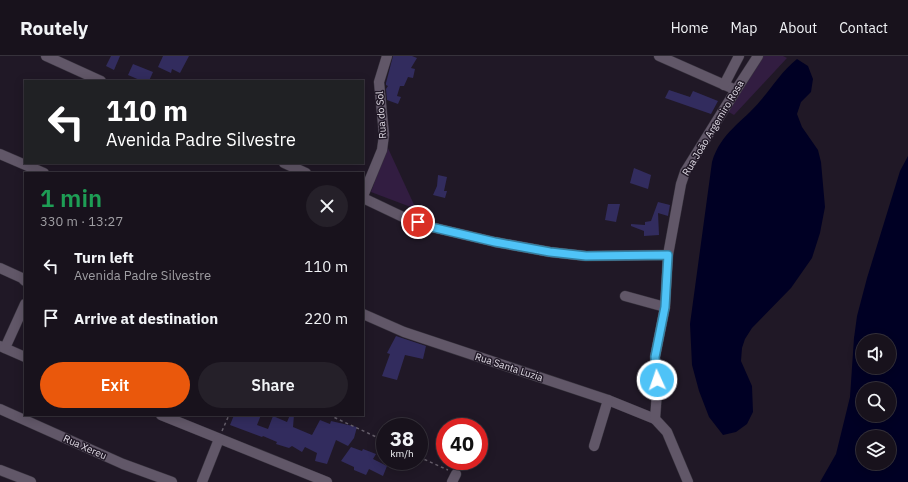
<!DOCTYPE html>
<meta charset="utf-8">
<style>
:root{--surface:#18121c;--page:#252029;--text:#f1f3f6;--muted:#9f9ea3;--line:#36323b;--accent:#ea580c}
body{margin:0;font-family:"IBM Plex Sans",sans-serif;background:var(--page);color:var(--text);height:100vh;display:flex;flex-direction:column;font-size:15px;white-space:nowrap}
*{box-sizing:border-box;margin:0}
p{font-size:13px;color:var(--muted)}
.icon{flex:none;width:22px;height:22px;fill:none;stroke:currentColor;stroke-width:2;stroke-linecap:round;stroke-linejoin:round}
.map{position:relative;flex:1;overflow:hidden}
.details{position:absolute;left:24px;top:116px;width:340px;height:244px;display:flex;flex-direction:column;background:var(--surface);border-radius:0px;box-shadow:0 2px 10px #0003,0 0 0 1px var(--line)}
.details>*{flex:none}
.hud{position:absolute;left:24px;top:24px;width:340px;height:84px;border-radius:0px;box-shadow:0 2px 10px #0003,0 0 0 1px var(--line);background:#202124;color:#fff;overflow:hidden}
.fabs{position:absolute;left:856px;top:278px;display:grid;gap:8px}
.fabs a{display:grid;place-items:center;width:40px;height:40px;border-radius:50%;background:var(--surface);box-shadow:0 2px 10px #0003,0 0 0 1px var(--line);font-size:20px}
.speed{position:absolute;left:376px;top:362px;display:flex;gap:8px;font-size:20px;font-weight:700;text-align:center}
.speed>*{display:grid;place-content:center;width:52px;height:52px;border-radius:50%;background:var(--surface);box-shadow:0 2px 10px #0003,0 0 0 1px var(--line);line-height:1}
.speed small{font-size:10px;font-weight:400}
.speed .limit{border:6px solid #d22;background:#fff;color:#111}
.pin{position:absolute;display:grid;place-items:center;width:34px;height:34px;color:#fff;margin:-17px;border:2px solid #fff;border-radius:50%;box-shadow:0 1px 4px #0007}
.me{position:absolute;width:44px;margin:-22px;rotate:357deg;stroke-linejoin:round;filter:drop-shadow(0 0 3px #0008)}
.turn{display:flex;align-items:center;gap:14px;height:84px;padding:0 16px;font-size:18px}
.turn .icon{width:52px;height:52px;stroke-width:2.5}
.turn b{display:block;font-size:28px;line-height:34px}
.round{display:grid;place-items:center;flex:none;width:42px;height:42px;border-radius:21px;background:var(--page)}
.summary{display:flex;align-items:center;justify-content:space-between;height:68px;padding:0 16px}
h1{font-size:24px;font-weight:600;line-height:30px;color:#1e9e55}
.button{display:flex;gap:8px;margin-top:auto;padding:8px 16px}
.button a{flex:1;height:46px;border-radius:24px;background:var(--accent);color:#fff;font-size:16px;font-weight:600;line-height:46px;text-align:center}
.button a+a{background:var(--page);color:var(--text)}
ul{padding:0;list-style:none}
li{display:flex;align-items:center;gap:12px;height:52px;padding:0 16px}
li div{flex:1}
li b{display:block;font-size:15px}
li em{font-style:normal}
header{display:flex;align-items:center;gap:24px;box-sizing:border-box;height:56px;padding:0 20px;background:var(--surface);border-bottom:1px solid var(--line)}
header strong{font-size:19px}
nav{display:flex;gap:22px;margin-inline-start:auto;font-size:14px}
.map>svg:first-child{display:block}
.green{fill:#321d41}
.water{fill:#000024;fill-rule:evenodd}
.building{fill:#322c5e}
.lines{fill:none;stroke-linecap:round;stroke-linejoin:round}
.minor-casing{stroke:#38333e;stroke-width:11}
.path{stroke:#665f6b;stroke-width:1.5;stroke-dasharray:3 3;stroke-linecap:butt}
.minor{stroke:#615768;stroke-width:10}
.route-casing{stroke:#337fa1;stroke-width:10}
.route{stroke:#4fc3f7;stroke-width:7}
.labels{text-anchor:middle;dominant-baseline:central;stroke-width:3;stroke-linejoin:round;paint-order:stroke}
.street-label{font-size:10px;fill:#e0dbe5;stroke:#201826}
</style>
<header>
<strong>Routely</strong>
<nav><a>Home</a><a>Map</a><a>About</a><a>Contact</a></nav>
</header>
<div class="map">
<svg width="908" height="426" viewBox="0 0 908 426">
<rect width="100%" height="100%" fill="#201826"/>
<g class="green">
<polygon points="762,0 783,0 787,2 734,59 727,55"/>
<polygon points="387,90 416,153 371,136"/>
</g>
<g class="water">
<path d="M797,3L808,10L813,23L811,36L801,46L797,58L802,71L818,94L821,106L825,151L820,177L812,202L791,232L752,272L745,283L742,292L741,305L752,330L753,356L747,368L736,376L723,379L709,361L699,335L692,309L690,268L712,106C721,76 742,67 761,44C773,30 782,15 797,3Z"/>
<path d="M908,100V426H820L836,398L850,341L854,282L857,260L867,222L900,115ZM863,285H889V311H863ZM863,333H889V359H863ZM863,381H889V407H863Z"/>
</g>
<g class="building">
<polygon points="111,0 120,0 114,14 106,10"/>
<polygon points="163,0 189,0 180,17 172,13 171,17 158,11"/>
<polygon points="393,0 412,0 417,2 411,12 415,13 413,22 408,21 404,30 400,30 397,40 401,41 398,48 387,44 386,33 388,30 386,29 386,27"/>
<polygon points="133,8 153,16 149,25 142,25 128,19"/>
<polygon points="669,34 690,41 693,35 718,45 711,58 665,42"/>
<polygon points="634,112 651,119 648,133 630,127"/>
<polygon points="438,119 447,121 444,135 447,135 445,142 433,139 437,130"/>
<polygon points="658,146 670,149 668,160 658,157 659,179 644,180 644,175 631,170 631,168 645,169 645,166 651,165"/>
<polygon points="608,148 620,148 616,166 605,164"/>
<polygon points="396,280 426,290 423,303 405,299 397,324 382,320 390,298 387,297"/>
<polygon points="234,359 261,359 257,369 268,373 273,360 287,366 290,359 294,359 293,371 312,379 320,364 330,368 331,365 357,371 354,382 348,390 336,384 327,408 315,405 317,397 305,391 302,396 292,390 289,392 276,388 277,386 263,380 262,381 230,369"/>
<polygon points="351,391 362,395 363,393 376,398 373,403 387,410 383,420 369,413 366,419 354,414 354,411 341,405"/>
</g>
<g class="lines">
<g class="minor-casing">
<g id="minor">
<polyline points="46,0 101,25"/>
<polyline points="659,0 736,34"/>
<polyline points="724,29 739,0"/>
<polyline points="0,98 44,117"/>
<polyline points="284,107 306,117"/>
<polyline points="363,140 382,94 384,79 379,26 387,0"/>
<polyline points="363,142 405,162 431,171 495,186 550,196 586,200 668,199"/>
<polyline points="0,212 22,222 25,225"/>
<polyline points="625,240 665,251"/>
<polyline points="363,258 404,276 608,344 655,363"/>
<polyline points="0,290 25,301"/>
<polyline points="5,292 25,248"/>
<polyline points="0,353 123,408 172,426"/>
<polyline points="161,359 327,426"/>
<polyline points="594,390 608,344"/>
<polyline points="0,414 31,426"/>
<polyline points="202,426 219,383"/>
<polyline points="452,426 456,418"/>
<polyline points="688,426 667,376 655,363 657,336 655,301 665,251 668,199 681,128 685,116 736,34 758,0"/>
</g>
</g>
<g class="path">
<polyline points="329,359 385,385"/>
<polyline points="222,375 229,359"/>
<polyline points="419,401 448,414"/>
</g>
<use href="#minor" class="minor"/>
</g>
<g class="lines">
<g class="route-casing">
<polyline id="route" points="418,166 431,171 495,186 550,196 586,200 668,199 665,251 655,301 657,324"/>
</g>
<use href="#route" class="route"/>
</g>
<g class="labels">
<g class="street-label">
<text transform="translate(381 59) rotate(-94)">Rua do Sol</text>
<text transform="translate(713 72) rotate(-59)">Rua João Argemiro Rosa</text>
<text transform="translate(509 311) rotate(18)">Rua Santa Luzia</text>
<text transform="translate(85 391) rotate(24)">Rua Xereu</text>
</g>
</g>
</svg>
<div class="fabs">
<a><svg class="icon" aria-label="sound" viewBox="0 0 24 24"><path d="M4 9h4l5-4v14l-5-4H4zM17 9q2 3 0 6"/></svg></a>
<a><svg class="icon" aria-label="search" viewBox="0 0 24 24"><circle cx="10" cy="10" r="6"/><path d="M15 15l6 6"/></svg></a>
<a><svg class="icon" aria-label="layers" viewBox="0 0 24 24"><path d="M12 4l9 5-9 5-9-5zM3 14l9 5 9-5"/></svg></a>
</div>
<div class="speed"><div>38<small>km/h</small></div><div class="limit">40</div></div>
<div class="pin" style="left:418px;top:166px;background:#d93025"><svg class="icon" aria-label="arrive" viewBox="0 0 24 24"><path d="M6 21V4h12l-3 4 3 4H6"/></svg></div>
<svg class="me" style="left:657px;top:324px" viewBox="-20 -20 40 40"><circle r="17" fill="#4fc3f7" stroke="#fff" stroke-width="3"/><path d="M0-11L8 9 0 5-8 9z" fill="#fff"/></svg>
<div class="hud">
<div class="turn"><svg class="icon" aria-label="left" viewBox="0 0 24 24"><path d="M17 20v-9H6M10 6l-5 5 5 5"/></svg><div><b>110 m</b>Avenida Padre Silvestre</div></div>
</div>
<section class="details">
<div class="summary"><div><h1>1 min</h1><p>330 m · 13:27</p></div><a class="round"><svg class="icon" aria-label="close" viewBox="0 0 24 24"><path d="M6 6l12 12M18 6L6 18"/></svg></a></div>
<ul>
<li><svg class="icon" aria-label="left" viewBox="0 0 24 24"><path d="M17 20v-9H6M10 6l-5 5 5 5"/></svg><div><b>Turn left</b><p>Avenida Padre Silvestre</p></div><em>110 m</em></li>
<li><svg class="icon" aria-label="arrive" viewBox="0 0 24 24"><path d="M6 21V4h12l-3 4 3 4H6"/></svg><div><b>Arrive at destination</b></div><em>220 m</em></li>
</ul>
<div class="button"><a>Exit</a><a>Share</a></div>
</section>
</div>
